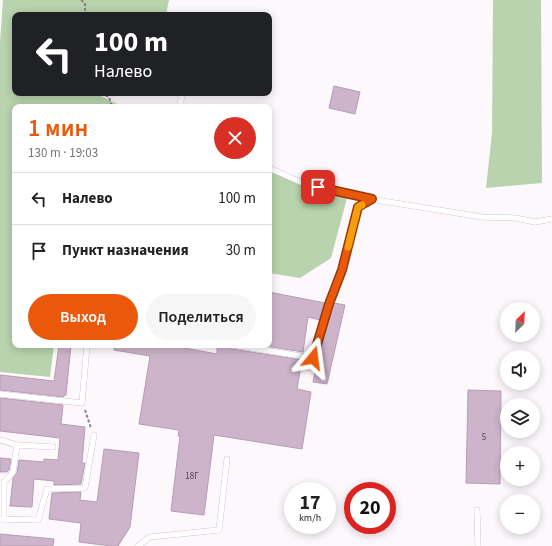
<!DOCTYPE html>
<html lang="ru">
<meta charset="utf-8">
<style>
:root{--surface:#fff;--page:#f6f6f6;--text:#222;--muted:#767676;--line:#e0e0e0;--accent:#ea580c}
body{margin:0;font-family:"Source Sans 3",sans-serif;background:var(--page);color:var(--text);height:100vh;display:flex;flex-direction:column;font-size:15px;white-space:nowrap}
*{box-sizing:border-box;margin:0}
p{font-size:13px;color:var(--muted)}
.icon{flex:none;width:22px;height:22px;fill:none;stroke:currentColor;stroke-width:2;stroke-linecap:round;stroke-linejoin:round}
.map{position:relative;flex:1;overflow:hidden}
.sheet{position:absolute;left:12px;top:104px;width:260px;height:244px;display:flex;flex-direction:column;background:var(--surface);border-radius:8px;box-shadow:0 2px 10px #0003}
.sheet>*{flex:none}
.banner{position:absolute;left:12px;top:12px;width:260px;height:84px;border-radius:8px;box-shadow:0 2px 10px #0003;background:#202124;color:#fff;overflow:hidden}
.needle{width:26px;rotate:24deg}
.controls{position:absolute;left:500px;top:302px;display:grid;gap:8px}
.controls a{display:grid;place-items:center;width:40px;height:40px;border-radius:50%;background:var(--surface);box-shadow:0 2px 10px #0003;font-size:20px}
.speed{position:absolute;left:284px;top:482px;display:flex;gap:8px;font-size:20px;font-weight:700;text-align:center}
.speed>*{display:grid;place-content:center;width:52px;height:52px;border-radius:50%;background:var(--surface);box-shadow:0 2px 10px #0003;line-height:1}
.speed small{font-size:10px;font-weight:400}
.speed .limit{border:6px solid #d22;background:#fff;color:#111}
.pin{position:absolute;display:grid;place-items:center;width:34px;height:34px;color:#fff;margin:-17px;border-radius:8px;box-shadow:0 2px 6px #0006}
.me{position:absolute;width:44px;margin:-22px;rotate:16deg;stroke-linejoin:round;filter:drop-shadow(0 0 3px #0008)}
.turn{display:flex;align-items:center;gap:14px;height:84px;padding:0 16px;font-size:18px}
.turn .icon{width:52px;height:52px;stroke-width:2.5}
.turn b{display:block;font-size:28px;line-height:34px}
.round{display:grid;place-items:center;flex:none;width:42px;height:42px;border-radius:21px;background:var(--page)}
.summary{display:flex;align-items:center;justify-content:space-between;height:68px;padding:0 16px}
h1{font-size:24px;font-weight:600;line-height:30px;color:var(--accent)}
.primary-button{display:flex;gap:8px;margin-top:auto;padding:8px 16px}
.primary-button a{flex:1;height:46px;border-radius:24px;background:var(--accent);color:#fff;font-size:16px;font-weight:600;line-height:46px;text-align:center}
.primary-button a+a{background:var(--page);color:var(--text)}
ul{padding:0;list-style:none}
li{display:flex;align-items:center;gap:12px;height:52px;padding:0 16px;border-top:1px solid var(--line)}
li div{flex:1}
li b{display:block;font-size:15px}
li em{font-style:normal}
.map>svg:first-child{display:block}
.green{fill:#b8d3ad}
.building{fill:#cdb4ca;stroke:#b69db3}
.lines{fill:none;stroke-linecap:round;stroke-linejoin:round}
.service-casing{stroke:#c0a7bd;stroke-width:6}
.path{stroke:#8b848a;stroke-width:2;stroke-dasharray:3 2;stroke-linecap:butt}
.service{stroke:#fff;stroke-width:5.5}
.route-casing{stroke:#983908;stroke-width:10}
.route{stroke:#ea580c;stroke-width:7}
.slow{stroke:#f59e0b;stroke-width:7}
.labels{text-anchor:middle;dominant-baseline:central;stroke-width:3;stroke-linejoin:round;paint-order:stroke}
.number-label{font-size:9px;fill:#544753}
</style>
<div class="map">
<svg width="552" height="546" viewBox="0 0 552 546">
<rect width="100%" height="100%" fill="#fdf8fc"/>
<g class="green">
<polygon points="3,0 169,0 166,15 15,15 15,93 100,93 99,95 123,107 15,107 15,345 54,345 50,377 0,372 0,42"/>
<polygon points="493,0 541,0 542,183 486,188 492,133"/>
<polygon points="269,172 347,198 331,258 300,278 269,273"/>
</g>
<g class="building">
<polygon points="334,86 360,92 355,114 329,108"/>
<polygon points="269,292 325,303 320,320 308,317 303,352 260,345 269,345"/>
<polygon points="334,303 345,305 327,384 313,382 319,352"/>
<polygon points="59,345 71,345 66,395 64,395 64,397 0,390 0,375 54,381"/>
<polygon points="114,345 168,345 217,354 217,345 229,345 230,348 232,349 302,360 297,389 311,392 302,449 214,435 204,515 171,511 180,436 178,436 179,430 139,424 150,356 114,350"/>
<polygon points="468,390 501,391 500,484 466,483"/>
<polygon points="0,398 63,405 61,424 85,427 82,463 85,463 81,484 54,485 54,481 34,479 32,507 10,506 13,478 17,473 19,460 44,462 44,459 58,460 60,438 0,431"/>
<polygon points="104,449 139,453 130,527 118,546 111,546 79,542 81,523 49,519 52,493 81,492 80,500 97,502"/>
<polygon points="0,458 11,459 9,470 7,472 0,472"/>
<polygon points="0,534 54,539 53,546 0,546"/>
</g>
<g class="lines">
<g class="service-casing">
<g id="service">
<polyline points="179,107 183,93"/>
<polyline points="269,168 305,184 376,200 482,217 515,218 535,222 552,219"/>
<polyline points="233,345 313,358 329,304 342,270 359,207 372,199"/>
<polyline points="0,394 82,403 87,345"/>
<polyline points="0,440 17,445 13,472 4,482 4,519"/>
<polyline points="17,445 53,447"/>
<polyline points="477,510 478,546"/>
<polyline points="0,519 38,520 47,489 85,488 94,435"/>
<polyline points="138,546 150,537 219,530 227,459"/>
</g>
</g>
<g class="path">
<polyline points="81,0 85,3 85,15"/>
<polyline points="101,93 109,97 112,107"/>
<polyline points="85,410 91,428"/>
</g>
<use href="#service" class="service"/>
</g>
<g class="lines">
<g class="route-casing">
<polyline id="route" points="313,358 329,304 342,270 358,207 372,199 318,187"/>
</g>
<use href="#route" class="route"/>
<polyline class="slow" points="348,247 358,207 362,205"/>
</g>
<g class="labels">
<g class="number-label">
<text x="484" y="437">5</text>
<text x="192" y="476">18Г</text>
</g>
</g>
</svg>
<div class="controls">
<a><svg class="needle" viewBox="-14 -14 28 28"><path d="M0-13l5 13h-10z" fill="#e53935"/><path d="M0 13l5-13h-10z" fill="#767676"/></svg></a>
<a><svg class="icon" aria-label="sound" viewBox="0 0 24 24"><path d="M4 9h4l5-4v14l-5-4H4zM17 9q2 3 0 6"/></svg></a>
<a><svg class="icon" aria-label="layers" viewBox="0 0 24 24"><path d="M12 4l9 5-9 5-9-5zM3 14l9 5 9-5"/></svg></a>
<a>+</a>
<a>−</a>
</div>
<div class="speed"><div>17<small>km/h</small></div><div class="limit">20</div></div>
<div class="pin" style="left:318px;top:187px;background:#d93025"><svg class="icon" aria-label="arrive" viewBox="0 0 24 24"><path d="M6 21V4h12l-3 4 3 4H6"/></svg></div>
<svg class="me" style="left:313px;top:358px" viewBox="-20 -20 40 40"><path d="M0-17L14 15 0 8-14 15z" fill="#ea580c" stroke="#fff" stroke-width="4"/></svg>
<div class="banner">
<div class="turn"><svg class="icon" aria-label="left" viewBox="0 0 24 24"><path d="M17 20v-9H6M10 6l-5 5 5 5"/></svg><div><b>100 m</b>Налево</div></div>
</div>
<section class="sheet">
<div class="summary"><div><h1>1 мин</h1><p>130 m · 19:03</p></div><a class="round" style="background:#d93025;color:#fff"><svg class="icon" aria-label="close" viewBox="0 0 24 24"><path d="M6 6l12 12M18 6L6 18"/></svg></a></div>
<ul>
<li><svg class="icon" aria-label="left" viewBox="0 0 24 24"><path d="M17 20v-9H6M10 6l-5 5 5 5"/></svg><div><b>Налево</b></div><em>100 m</em></li>
<li><svg class="icon" aria-label="arrive" viewBox="0 0 24 24"><path d="M6 21V4h12l-3 4 3 4H6"/></svg><div><b>Пункт назначения</b></div><em>30 m</em></li>
</ul>
<div class="primary-button"><a>Выход</a><a>Поделиться</a></div>
</section>
</div>
